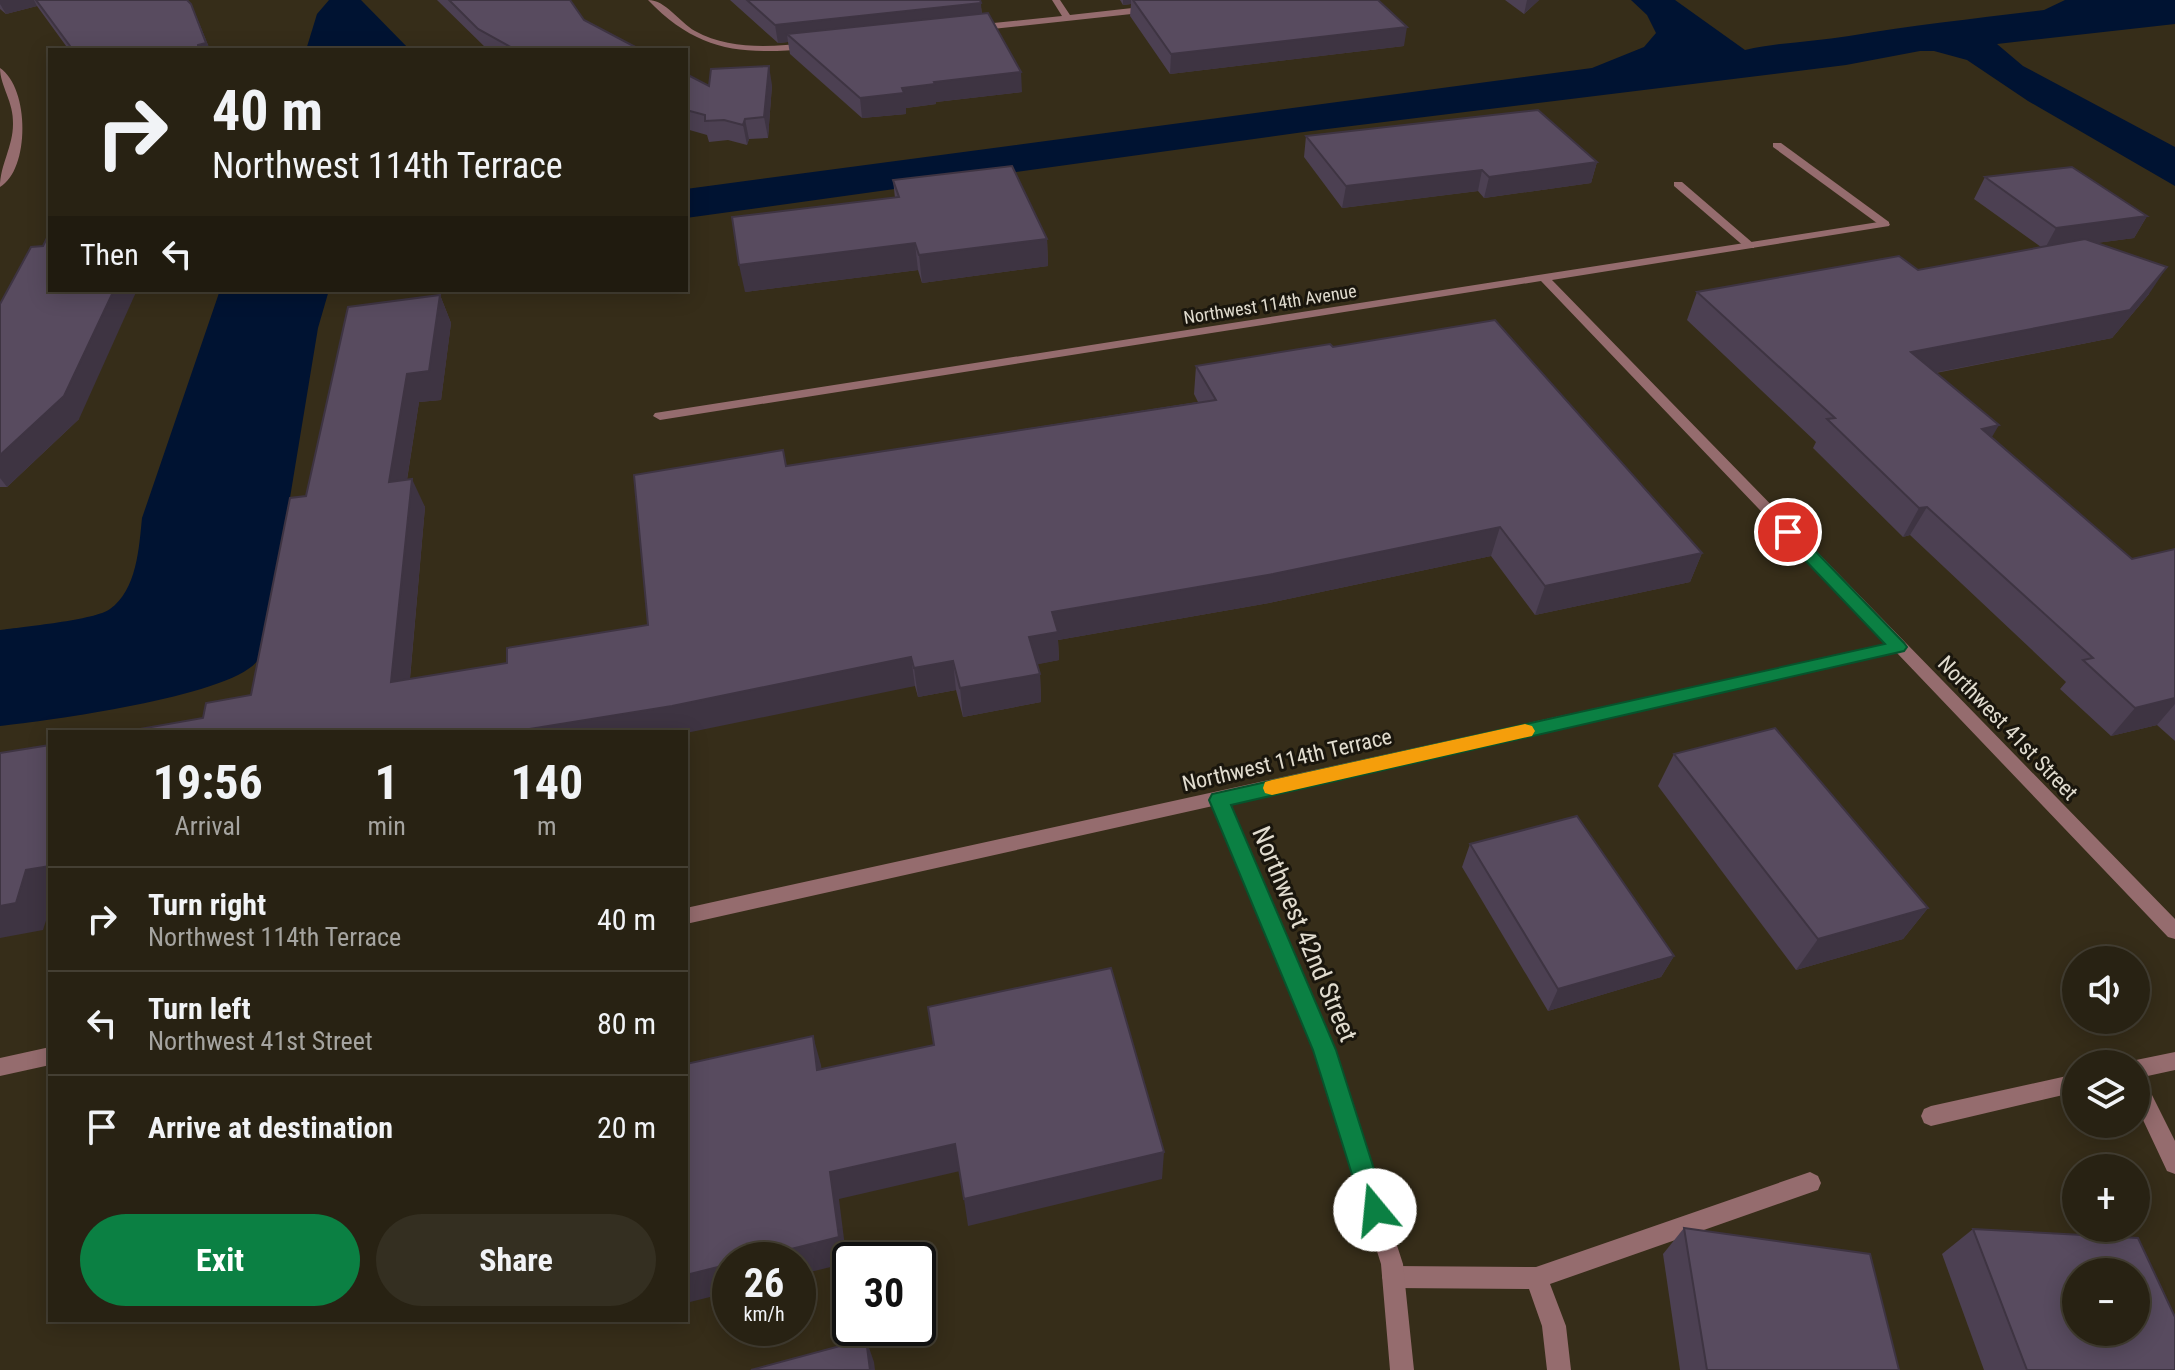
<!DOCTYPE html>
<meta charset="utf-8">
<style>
:root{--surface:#282213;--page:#342f21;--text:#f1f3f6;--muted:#a5a4a0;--line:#443f33;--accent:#0b8043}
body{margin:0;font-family:"Roboto Condensed",sans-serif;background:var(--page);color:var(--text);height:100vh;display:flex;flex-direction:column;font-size:30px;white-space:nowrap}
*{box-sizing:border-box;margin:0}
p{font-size:26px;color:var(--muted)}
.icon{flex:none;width:44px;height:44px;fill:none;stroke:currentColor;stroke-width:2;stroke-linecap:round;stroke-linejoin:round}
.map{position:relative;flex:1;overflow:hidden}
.panel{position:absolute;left:48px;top:730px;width:640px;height:592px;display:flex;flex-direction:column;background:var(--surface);border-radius:0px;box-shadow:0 4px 20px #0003,0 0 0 2px var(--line)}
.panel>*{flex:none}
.banner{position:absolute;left:48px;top:48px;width:640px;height:244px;border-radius:0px;box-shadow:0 4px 20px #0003,0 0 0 2px var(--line);background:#282213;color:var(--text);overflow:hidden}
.controls{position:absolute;left:2062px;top:946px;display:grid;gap:16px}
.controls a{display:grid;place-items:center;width:88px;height:88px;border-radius:50%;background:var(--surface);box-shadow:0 4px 20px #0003,0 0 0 2px var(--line);font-size:40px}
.speed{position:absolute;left:712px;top:1242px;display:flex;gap:16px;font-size:40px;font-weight:700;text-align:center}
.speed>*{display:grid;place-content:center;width:104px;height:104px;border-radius:50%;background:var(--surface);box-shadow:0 4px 20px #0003,0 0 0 2px var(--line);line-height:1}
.speed small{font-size:20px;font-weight:400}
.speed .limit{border:4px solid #111;border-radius:12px;background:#fff;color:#111}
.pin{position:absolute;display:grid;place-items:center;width:68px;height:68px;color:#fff;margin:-34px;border:4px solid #fff;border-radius:50%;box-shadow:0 2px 8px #0007}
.me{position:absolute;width:88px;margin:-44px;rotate:343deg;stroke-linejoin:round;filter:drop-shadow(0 0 6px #0008)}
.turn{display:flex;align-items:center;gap:28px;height:168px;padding:0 32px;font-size:36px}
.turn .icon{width:104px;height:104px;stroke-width:2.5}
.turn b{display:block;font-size:56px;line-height:68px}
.then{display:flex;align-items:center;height:76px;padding:0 32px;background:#0003;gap:16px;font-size:30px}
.eta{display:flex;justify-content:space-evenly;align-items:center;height:136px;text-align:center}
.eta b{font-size:48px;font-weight:700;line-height:56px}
.cta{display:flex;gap:16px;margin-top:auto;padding:16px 32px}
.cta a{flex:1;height:92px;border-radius:48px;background:var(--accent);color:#fff;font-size:32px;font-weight:700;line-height:92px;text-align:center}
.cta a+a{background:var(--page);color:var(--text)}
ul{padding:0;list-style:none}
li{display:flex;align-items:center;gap:24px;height:104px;padding:0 32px;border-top:2px solid var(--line)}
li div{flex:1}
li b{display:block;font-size:30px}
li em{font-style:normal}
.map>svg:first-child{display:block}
.water{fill:#001332}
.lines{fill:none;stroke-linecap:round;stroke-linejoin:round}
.service{fill:#956c6e;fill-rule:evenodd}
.minor{fill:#956c6e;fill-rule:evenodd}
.wall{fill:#4c4052}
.shaded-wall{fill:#3e3442}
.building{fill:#584b5f;stroke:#3e3442;stroke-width:2;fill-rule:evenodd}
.route{fill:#0b8043;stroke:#07532c;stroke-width:2}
.slow{fill:#f59e0b}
.labels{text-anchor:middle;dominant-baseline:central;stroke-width:6;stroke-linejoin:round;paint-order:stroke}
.far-street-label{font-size:18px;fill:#e1dccf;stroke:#1a160d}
.street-label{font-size:22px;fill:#e1dccf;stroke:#1a160d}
.near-street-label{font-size:26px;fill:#e1dccf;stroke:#1a160d}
</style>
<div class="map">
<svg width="2175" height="1370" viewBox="0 0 2175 1370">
<rect width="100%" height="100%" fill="#362d19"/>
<g class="water">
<polygon points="329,0 361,0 410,50 306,50 317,14"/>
<path d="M1631,0H1675L1745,50C1780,42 1814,42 1849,36C1914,25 1979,18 2044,10L2065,0H2175V24L1997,44L2023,66L2175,147V186L2028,101L1967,60L1934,51H1920L1846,65L1311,131L686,218V189L1592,68L1644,47L1656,33L1647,15Z"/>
<path d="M220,290H329L318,328L270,619C267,631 265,650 258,660C234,696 48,721 0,726V630C21,627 96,620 110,609C137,590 139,547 142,518Z"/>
</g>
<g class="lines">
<g class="service">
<polygon points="1773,143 1781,143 1889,222 1889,226 1881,226 1773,147"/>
<polygon points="1674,182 1682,182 1754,244 1754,248 1746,248 1674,186"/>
<polygon points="2175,1052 2175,1070 2143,1077 2175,1141 2175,1174 2167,1171 2136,1105 2136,1064 2128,1064 2136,1060"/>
<polygon points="2076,1074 2076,1092 1931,1126 1924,1123 1921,1116 1924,1109 1931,1106"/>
<polygon points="1810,1172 1818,1176 1821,1183 1818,1190 1550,1284 1566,1326 1571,1370 1547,1370 1542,1326 1529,1289 1393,1288 1385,1285 1382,1277 1385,1269 1393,1266 1536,1267"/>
</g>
<g class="minor">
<path d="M648,0C666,0 679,22 695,31C729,50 771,47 808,43L813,46L808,49C740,55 697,51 648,0Z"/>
<polygon points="1052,0 1060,0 1070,15 1150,6 1154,9 1150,12 974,31 970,28 974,25 1062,16"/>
<path d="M0,68C30,88 30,170 0,187C0,165 13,147 13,124C14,102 0,86 0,68Z"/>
<polygon points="1885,221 1890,224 1889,226 1552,280 2175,919 2175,939 2168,937 1897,653 1229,802 1334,1050 1403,1264 1414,1370 1390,1370 1381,1264 1314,1050 1213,806 686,924 686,908 1888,644 1541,281 660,420 653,416 655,413"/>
<polygon points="50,1047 50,1065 0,1076 0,1058"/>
</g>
</g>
<g class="wall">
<polygon points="0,0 187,0 191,4 199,23 210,50 69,50 37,6 6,14 0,9"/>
<polygon points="437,0 570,0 584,20 641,50 488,50"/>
<polygon points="730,0 980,0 982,14 1022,92 936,102 936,104 906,108 906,114 862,118 790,54 788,42 778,43"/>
<polygon points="1120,0 1378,0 1404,46 1170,74 1130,16 1131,4 1123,5"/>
<polygon points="1505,0 1539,0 1524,14"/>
<polygon points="686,74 709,86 772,85 768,138 749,139 747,145 728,140 709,142 707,135 686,129"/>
<polygon points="1306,136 1597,162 1591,183 1484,198 1478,191 1342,208 1304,157"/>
<polygon points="1985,177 2147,216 2134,238 2096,243 2149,294 2112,338 1936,373 1992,437 2132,559 2175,549 2175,741 2157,725 2111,736 2060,689 2066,682 1910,535 1903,537 1813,448 1816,442 1687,320 1697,292 1918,270 2041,247 1974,199"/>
<polygon points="893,180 1047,239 1048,266 922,283 918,270 745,292 895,198"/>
<polygon points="43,246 79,419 7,487 0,487 0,304"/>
<polygon points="440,295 451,323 441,400 419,402 407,480 425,507 410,679 507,663 648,625 786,466 1198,402 1194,394 1196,366 1333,347 1702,553 1690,582 1535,615 1491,556 1269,603 1058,640 1059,660 1037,664 1040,674 1041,702 963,717 956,690 918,697 915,686 203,718 251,695 306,496"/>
<polygon points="1674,754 1928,908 1903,939 1796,970 1658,786"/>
<polygon points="1470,844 1674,956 1661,977 1548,1011 1462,867"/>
<polygon points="1684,1228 1899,1370 1680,1370 1663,1254"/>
<polygon points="1973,1229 2175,1370 1984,1370 1942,1254"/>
</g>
<g class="shaded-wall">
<polygon points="0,0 34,0 37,6 6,14 0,4"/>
<polygon points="1123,0 1131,0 1131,4 1123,5"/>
<polygon points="1527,0 1539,0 1524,14"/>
<polygon points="981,3 982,21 787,34 788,42 778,43 775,25"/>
<polygon points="191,4 199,23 210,50 198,50"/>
<polygon points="1407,27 1404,46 1170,74 1171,54"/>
<polygon points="769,66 772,85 768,138 764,117"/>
<polygon points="1021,72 1022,92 936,102 936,104 906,108 906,114 862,118 860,98 934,82"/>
<polygon points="745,119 749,139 747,145 743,125"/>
<polygon points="1597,162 1591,183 1484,198 1489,177"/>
<polygon points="1482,170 1478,191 1342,208 1346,186"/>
<polygon points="2147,216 2134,238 2044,250 2056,228"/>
<polygon points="1047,239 1048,266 922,283 919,255"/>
<polygon points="915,243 918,270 745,292 739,265"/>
<polygon points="2167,267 2149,294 2112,338 1897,380 1911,352"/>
<polygon points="114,290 137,290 79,419 7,487 0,478 0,455"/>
<polygon points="440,295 451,323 441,400 419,402 402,511 389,482 407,374"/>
<polygon points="1999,425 1982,454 1982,429"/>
<polygon points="412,479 425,507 407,711 391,682"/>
<polygon points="1927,507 1910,535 1903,537 1919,508"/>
<polygon points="1500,527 1491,556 1269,603 1058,640 1059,660 1030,666 1029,637 1052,612"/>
<polygon points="1702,553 1690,582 1535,615 1545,586"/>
<polygon points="911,657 915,686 686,733 686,732 511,732"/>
<polygon points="953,661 956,690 918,697 914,668"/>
<polygon points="1040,674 1041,702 963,717 960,688"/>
<polygon points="2175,698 2175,704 2157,725 2111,736 2135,708"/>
<polygon points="50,866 50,908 43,930 0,938 0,906 26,870"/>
<polygon points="1928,908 1903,939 1796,970 1818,939"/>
<polygon points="1674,956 1661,977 1548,1011 1558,989"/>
<polygon points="813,1036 821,1065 826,1098 817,1070"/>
<polygon points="955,1144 960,1171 839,1199 847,1263 798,1275 798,1260 747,1260 830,1172"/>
<polygon points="1164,1152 1162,1179 968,1226 964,1199"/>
<polygon points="730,1264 730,1292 686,1303 686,1275"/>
<polygon points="866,1339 874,1362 875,1370 870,1370"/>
</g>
<g class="building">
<polygon points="36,0 187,0 191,4 206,43 198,45 198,50 73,50"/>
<polygon points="449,0 570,0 584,20 641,50 516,50 478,29"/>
<polygon points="747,0 980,0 981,3 775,25"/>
<polygon points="1133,0 1378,0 1407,27 1171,54"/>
<polygon points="988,13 1021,72 934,82 935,84 902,88 904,93 860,98 787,34"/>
<polygon points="769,66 764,117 745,119 743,125 724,120 705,121 705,115 686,110 686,74 709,86 711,69"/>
<polygon points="1538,110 1597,162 1489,177 1482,170 1346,186 1306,136"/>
<polygon points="1012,166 1047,239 919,255 915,243 739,265 732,217 899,197 893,180"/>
<polygon points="2072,167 2147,216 2056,228 1985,177"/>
<polygon points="50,232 50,290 114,290 64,396 0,455 0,304 31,247 43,246"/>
<polygon points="2085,239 2167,267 2130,310 1911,352 1999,425 1982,429 2132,559 2175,549 2175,698 2135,708 2083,660 2093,658 1927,507 1919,508 1827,419 1835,418 1697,292 1899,256 1918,270"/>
<polygon points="440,295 429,371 407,374 389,482 412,479 391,682 507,663 507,648 648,625 634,475 783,450 786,466 1216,400 1196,366 1330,344 1333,347 1495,320 1702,553 1545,586 1500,527 1273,574 1052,612 1058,632 1029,637 1040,674 960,688 953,661 914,668 911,657 672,706 511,732 123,732 203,718 206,703 251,695 290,498 306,496 348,307"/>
<polygon points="1775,728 1928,908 1818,939 1674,754"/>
<polygon points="50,745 50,866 26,870 16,903 0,906 0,753"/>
<polygon points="1577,816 1674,956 1558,989 1470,844"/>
<polygon points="1111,968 1164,1152 964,1199 955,1144 830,1172 839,1237 747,1260 730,1260 730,1264 686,1275 686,1064 813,1036 817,1070 934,1045 928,1007"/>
<polygon points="1684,1228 1870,1254 1899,1370 1707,1370"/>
<path d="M1973,1229L2138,1238L2175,1317V1370H2027ZM2076,1272H2136V1332H2076Z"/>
<polygon points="866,1339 870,1370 751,1370"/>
</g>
<polygon class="route" points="1788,527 1793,528 1904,643 1907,647 1904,651 1231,805 1336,1050 1387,1210 1384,1219 1375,1222 1366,1219 1313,1050 1209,800 1212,794 1885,644 1782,536 1779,532"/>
<polygon class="slow" points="1525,724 1532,726 1535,731 1532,736 1272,795 1265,793 1263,788 1265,782 1272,780"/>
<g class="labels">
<g class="far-street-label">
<text transform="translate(1270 304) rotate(-9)">Northwest 114th Avenue</text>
</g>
<g class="street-label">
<text transform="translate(2008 728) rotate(46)">Northwest 41st Street</text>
<text transform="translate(1287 760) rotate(-13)">Northwest 114th Terrace</text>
</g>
<g class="near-street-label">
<text transform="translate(1305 934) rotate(67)">Northwest 42nd Street</text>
</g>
</g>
</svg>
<div class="controls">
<a><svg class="icon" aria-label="sound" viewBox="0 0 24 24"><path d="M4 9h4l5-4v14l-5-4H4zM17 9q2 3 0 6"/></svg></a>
<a><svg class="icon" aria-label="layers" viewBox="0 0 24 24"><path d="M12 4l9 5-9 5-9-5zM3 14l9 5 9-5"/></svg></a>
<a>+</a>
<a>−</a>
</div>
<div class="speed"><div>26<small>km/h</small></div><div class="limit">30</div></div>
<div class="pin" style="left:1788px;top:532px;background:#d93025"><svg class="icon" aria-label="arrive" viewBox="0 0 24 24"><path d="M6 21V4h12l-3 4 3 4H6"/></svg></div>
<svg class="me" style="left:1375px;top:1210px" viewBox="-20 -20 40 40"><circle r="19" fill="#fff"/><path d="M0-13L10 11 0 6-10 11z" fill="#0b8043"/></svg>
<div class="banner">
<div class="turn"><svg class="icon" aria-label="right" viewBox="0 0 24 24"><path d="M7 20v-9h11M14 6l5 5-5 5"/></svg><div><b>40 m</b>Northwest 114th Terrace</div></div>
<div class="then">Then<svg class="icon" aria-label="left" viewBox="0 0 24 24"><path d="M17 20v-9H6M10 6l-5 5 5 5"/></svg></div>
</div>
<section class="panel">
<div class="eta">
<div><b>19:56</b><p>Arrival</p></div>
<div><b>1</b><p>min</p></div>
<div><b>140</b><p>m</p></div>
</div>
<ul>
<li><svg class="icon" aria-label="right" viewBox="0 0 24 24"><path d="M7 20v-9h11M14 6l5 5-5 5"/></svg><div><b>Turn right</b><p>Northwest 114th Terrace</p></div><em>40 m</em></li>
<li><svg class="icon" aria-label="left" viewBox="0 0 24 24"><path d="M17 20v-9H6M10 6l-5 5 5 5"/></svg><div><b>Turn left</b><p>Northwest 41st Street</p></div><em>80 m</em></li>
<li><svg class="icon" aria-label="arrive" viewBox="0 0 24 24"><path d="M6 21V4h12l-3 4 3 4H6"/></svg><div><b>Arrive at destination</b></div><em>20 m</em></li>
</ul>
<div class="cta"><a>Exit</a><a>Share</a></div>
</section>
</div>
